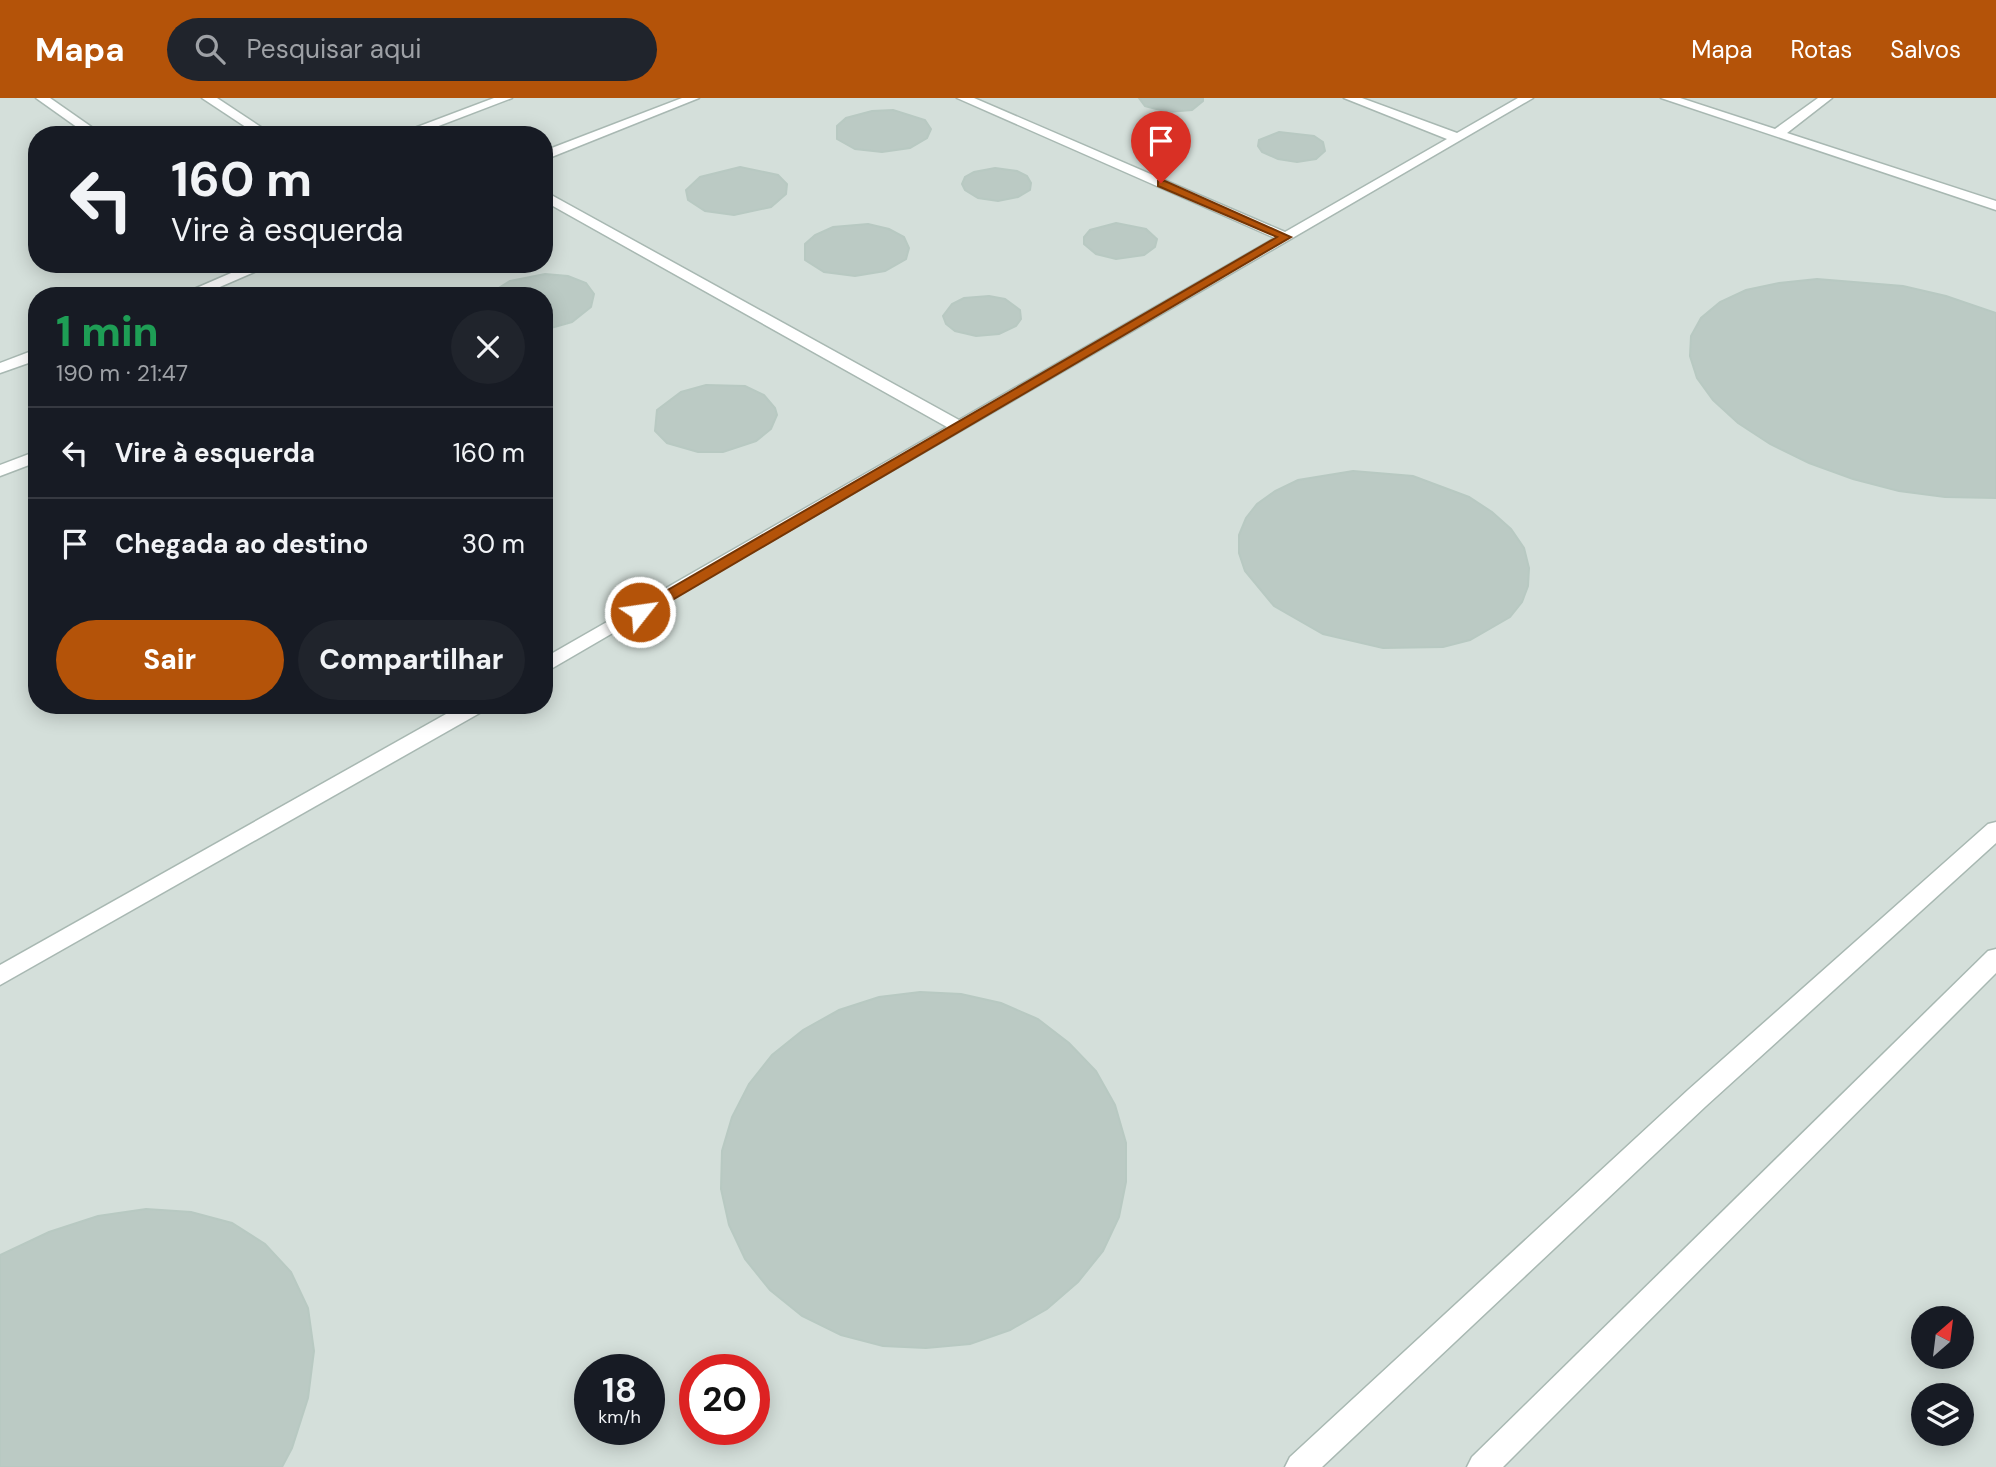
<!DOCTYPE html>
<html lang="pt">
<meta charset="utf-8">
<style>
:root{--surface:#171b24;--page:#20242c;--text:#f1f3f6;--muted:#9ea1a6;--line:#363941;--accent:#b45309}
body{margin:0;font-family:"DM Sans",sans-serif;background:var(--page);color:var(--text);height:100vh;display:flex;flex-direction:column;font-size:26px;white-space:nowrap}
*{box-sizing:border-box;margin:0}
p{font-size:23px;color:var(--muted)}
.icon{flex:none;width:38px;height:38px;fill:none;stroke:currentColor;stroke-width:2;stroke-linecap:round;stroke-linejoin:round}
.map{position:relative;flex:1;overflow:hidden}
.side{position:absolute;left:28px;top:189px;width:525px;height:427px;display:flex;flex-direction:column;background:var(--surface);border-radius:28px;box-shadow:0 4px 18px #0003}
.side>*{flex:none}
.banner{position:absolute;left:28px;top:28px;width:525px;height:147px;border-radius:28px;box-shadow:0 4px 18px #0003;background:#171b24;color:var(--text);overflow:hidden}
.needle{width:46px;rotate:28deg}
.tools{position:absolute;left:1911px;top:1208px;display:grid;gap:14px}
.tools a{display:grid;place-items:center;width:63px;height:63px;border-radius:50%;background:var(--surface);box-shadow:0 4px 18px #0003;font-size:35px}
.speed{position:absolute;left:574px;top:1256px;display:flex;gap:14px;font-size:35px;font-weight:700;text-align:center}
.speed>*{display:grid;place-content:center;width:91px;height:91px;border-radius:50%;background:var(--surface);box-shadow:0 4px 18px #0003;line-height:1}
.speed small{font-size:18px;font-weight:400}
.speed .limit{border:10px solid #d22;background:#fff;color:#111}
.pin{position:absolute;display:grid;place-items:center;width:60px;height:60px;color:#fff;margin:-72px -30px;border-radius:50% 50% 50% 0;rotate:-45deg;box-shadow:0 0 7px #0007}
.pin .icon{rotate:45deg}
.me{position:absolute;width:77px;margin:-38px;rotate:60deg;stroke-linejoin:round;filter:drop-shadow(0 0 5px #0008)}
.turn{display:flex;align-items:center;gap:24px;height:147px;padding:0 28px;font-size:32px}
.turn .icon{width:91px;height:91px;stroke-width:2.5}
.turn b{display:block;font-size:49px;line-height:60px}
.round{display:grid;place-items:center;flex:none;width:74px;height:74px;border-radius:37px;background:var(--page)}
.headline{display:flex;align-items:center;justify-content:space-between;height:119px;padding:0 28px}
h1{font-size:42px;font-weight:800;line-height:52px;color:#1e9e55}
.cta{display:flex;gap:14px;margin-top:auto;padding:14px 28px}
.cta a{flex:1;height:80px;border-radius:42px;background:var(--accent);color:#fff;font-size:28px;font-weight:800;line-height:80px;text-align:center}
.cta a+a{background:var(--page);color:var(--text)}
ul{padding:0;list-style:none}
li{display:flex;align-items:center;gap:21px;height:91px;padding:0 28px;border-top:2px solid var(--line)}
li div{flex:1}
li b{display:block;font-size:26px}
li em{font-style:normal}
header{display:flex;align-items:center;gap:42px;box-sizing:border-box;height:98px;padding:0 35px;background:var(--accent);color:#fff}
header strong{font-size:33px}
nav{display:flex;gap:38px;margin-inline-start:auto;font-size:24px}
.search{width:490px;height:63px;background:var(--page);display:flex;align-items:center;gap:18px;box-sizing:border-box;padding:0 24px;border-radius:38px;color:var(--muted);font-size:26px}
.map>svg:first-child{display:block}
.built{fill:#d4dfda;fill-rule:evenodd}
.building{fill:#bbcac4;stroke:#b8c9c2;stroke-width:2}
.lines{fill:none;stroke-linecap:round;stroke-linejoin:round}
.minor-casing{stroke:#a8b8b2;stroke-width:3}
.minor{fill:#fff;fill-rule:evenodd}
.route{fill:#b45309;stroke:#753606;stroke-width:2}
</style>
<header>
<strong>Mapa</strong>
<div class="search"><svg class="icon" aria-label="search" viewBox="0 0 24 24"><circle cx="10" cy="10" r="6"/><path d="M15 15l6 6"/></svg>Pesquisar aqui</div>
<nav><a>Mapa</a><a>Rotas</a><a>Salvos</a></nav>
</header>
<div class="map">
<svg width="1996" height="1369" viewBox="0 0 1996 1369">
<rect width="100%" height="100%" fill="#e6efeb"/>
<path class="built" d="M0,0H1996V1369H0ZM37,37H544V166H37ZM37,198H544V607H37ZM1923,1220H1962V1258H1923ZM590,1272H649V1332H590ZM695,1272H754V1332H695ZM1923,1297H1962V1335H1923Z"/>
<g class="building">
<polygon points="1139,0 1203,0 1203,3 1192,12 1168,14 1145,8"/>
<polygon points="893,12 925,22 931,31 927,40 910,50 882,54 855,51 837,41 837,28 846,20 872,13"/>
<polygon points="1279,34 1314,38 1323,44 1325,53 1316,61 1297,64 1278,61 1262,54 1258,48 1259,42"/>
<polygon points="740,69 778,77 787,86 786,96 771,109 734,117 705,113 688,102 686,92 700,79"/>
<polygon points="995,70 1017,73 1027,78 1031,85 1030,92 1018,99 998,103 978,100 965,92 962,86 965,79 974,74"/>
<polygon points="1116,125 1146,131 1157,141 1155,149 1144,157 1116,161 1096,156 1084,146 1084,139 1090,132"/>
<polygon points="868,126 889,131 904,139 909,150 906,161 885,173 855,178 824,174 805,162 805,146 815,137 833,129"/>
<polygon points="545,176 568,178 586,185 594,196 591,209 572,224 544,232 544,198 486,198 510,183"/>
<polygon points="1817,181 1903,188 1946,198 1996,215 1996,400 1945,399 1899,393 1853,381 1809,365 1770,346 1738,325 1713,302 1697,280 1690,258 1691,238 1701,220 1720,204 1746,192 1779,185"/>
<polygon points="989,198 1005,201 1020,212 1021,221 1016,228 999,236 976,238 955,233 946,226 943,218 952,206 964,200"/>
<polygon points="706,287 745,288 764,297 775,310 777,317 771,331 756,343 723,354 698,354 667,345 655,333 657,312 681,294"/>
<polygon points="1353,373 1413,378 1469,399 1492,414 1511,431 1524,450 1529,470 1528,488 1522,504 1510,519 1470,542 1443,549 1383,550 1323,536 1274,508 1245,473 1239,455 1239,437 1246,420 1257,406 1275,393 1298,382"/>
<polygon points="920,894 961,896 1001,905 1038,921 1069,945 1096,973 1115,1007 1126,1045 1126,1084 1119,1119 1103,1153 1078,1184 1047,1211 1010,1232 970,1246 926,1250 883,1248 841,1237 802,1218 770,1192 745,1161 729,1127 721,1091 722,1053 732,1019 749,986 772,957 803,932 839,912 879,899"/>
<polygon points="146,1111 191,1114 232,1125 265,1146 291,1174 308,1210 314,1253 308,1300 292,1350 282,1369 0,1369 0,1157 49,1134 98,1118"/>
</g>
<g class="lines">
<g class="minor-casing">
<g id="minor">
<polygon points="36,0 50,0 103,37 88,37"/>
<polygon points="202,0 217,0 273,37 258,37"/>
<polygon points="494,0 512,0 415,37 396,37"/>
<polygon points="682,0 699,0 544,62 544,53"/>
<polygon points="957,0 974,0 1285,134 1447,41 1344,0 1362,0 1457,35 1518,0 1533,0 544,575 544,560 947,329 544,103 544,93 959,322 1275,140"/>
<polygon points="1661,0 1680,0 1775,31 1818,0 1832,0 1787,35 1996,103 1996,112"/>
<polygon points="252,166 273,166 199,198 178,198"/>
<polygon points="37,251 37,262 0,275 0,265"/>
<polygon points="37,353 37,364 0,378 0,367"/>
<polygon points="462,607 488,607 485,612 0,887 0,867"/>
<polygon points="1996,724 1996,745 1706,1008 1322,1369 1285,1369 1290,1359 1688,992 1988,726"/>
<polygon points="1996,851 1996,875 1503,1369 1467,1369 1472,1359 1988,853"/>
</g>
</g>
<use href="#minor" class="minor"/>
</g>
<polygon class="route" points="1158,83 1165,83 1291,139 645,518 635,518 635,511 1277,139 1158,88"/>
</svg>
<div class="tools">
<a><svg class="needle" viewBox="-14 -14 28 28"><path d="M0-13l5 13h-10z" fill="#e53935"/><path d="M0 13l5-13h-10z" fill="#9ea1a6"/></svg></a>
<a><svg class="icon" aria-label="layers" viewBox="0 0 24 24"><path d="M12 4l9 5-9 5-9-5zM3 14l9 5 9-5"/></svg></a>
</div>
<div class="speed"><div>18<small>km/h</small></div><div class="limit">20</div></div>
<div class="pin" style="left:1161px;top:85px;background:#d93025"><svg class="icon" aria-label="arrive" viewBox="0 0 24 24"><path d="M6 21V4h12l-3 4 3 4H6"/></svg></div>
<svg class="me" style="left:640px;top:514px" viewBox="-20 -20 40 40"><circle r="17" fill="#b45309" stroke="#fff" stroke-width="3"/><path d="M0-11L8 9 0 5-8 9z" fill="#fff"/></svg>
<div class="banner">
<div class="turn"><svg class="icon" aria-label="left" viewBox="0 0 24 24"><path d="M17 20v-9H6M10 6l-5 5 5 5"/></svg><div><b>160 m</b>Vire à esquerda</div></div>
</div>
<section class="side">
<div class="headline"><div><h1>1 min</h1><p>190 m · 21:47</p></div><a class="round"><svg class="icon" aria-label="close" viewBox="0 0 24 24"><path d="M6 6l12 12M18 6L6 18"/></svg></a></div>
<ul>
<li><svg class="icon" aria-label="left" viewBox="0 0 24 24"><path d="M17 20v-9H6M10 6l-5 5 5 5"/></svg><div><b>Vire à esquerda</b></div><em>160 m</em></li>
<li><svg class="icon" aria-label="arrive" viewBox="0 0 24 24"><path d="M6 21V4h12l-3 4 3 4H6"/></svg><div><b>Chegada ao destino</b></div><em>30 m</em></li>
</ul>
<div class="cta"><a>Sair</a><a>Compartilhar</a></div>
</section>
</div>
